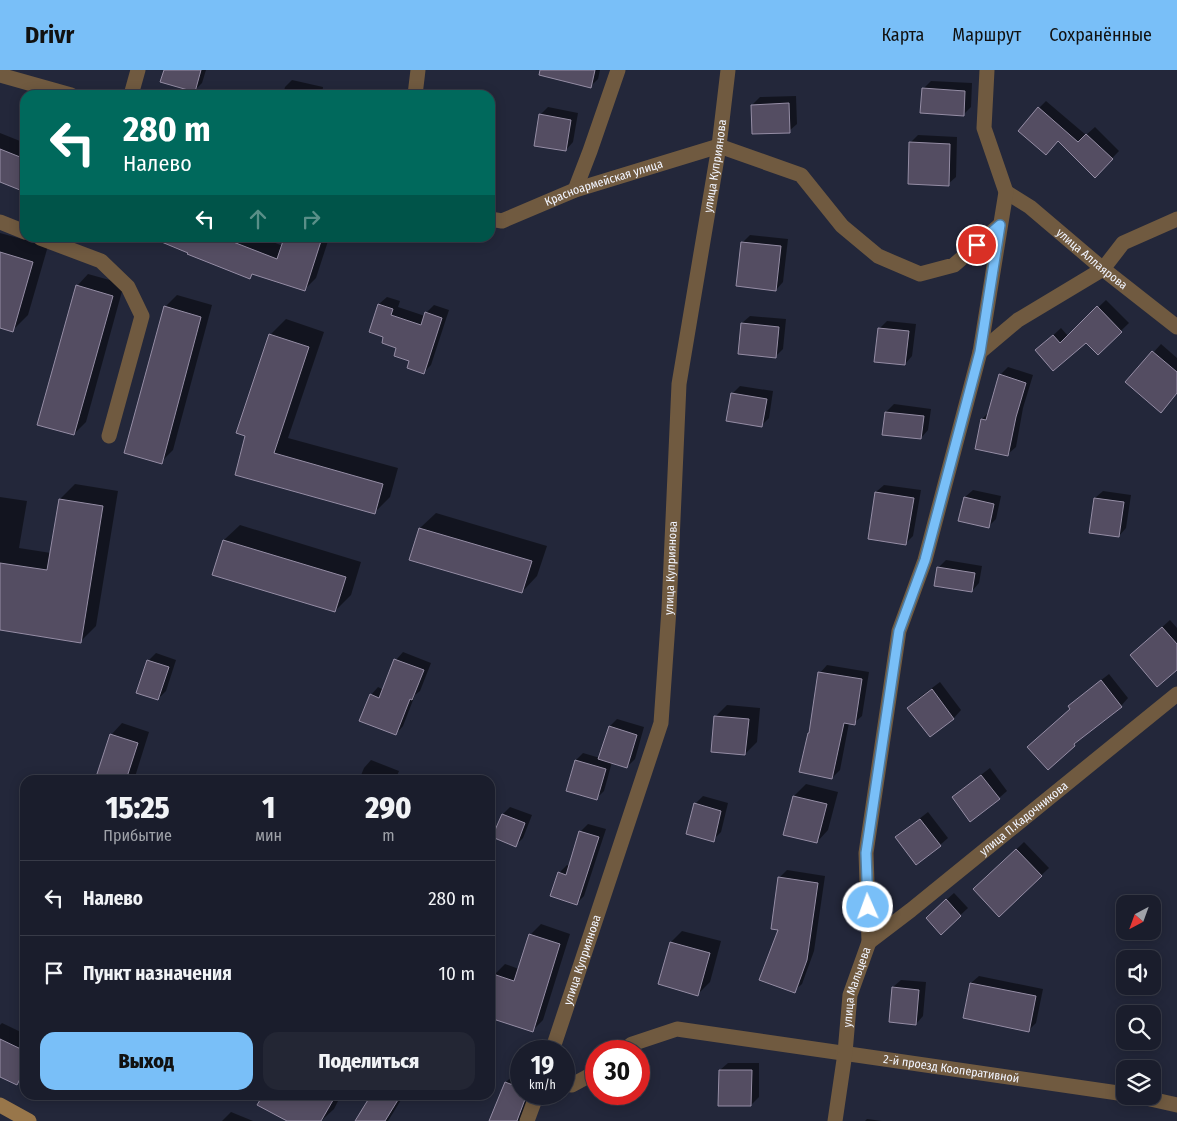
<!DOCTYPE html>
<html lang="ru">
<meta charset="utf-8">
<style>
:root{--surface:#1a1d2c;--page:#232634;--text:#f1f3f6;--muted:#9fa2a9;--line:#383b48;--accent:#79bff8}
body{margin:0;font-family:"Fira Sans Condensed",sans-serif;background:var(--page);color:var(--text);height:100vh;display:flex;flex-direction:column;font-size:19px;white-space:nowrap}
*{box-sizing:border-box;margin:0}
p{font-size:16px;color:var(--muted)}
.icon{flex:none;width:28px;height:28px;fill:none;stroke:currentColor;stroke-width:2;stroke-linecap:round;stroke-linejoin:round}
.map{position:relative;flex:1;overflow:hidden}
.panel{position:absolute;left:20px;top:705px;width:475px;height:325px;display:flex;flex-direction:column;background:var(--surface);border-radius:15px;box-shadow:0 2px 12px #0003,0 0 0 1px var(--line)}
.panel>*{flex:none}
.top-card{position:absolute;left:20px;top:20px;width:475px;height:152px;border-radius:15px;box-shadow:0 2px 12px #0003,0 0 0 1px var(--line);background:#00695c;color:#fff;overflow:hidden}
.needle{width:32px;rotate:221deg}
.buttons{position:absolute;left:1116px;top:825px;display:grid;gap:10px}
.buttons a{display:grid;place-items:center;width:45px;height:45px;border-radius:10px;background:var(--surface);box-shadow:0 2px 12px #0003,0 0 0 1px var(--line);font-size:25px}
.speed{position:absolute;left:510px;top:970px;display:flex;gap:10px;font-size:25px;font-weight:700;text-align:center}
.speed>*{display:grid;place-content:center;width:65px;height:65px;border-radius:50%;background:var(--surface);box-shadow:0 2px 12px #0003,0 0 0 1px var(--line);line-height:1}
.speed small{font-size:12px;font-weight:400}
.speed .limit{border:8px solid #d22;background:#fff;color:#111}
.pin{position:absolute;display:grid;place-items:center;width:42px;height:42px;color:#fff;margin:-21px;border:2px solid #fff;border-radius:50%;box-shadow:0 1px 5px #0007}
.me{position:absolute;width:55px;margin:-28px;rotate:358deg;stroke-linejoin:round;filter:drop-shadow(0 0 4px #0008)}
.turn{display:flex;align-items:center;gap:18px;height:105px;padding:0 20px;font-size:22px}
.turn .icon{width:65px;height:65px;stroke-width:2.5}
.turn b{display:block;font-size:35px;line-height:42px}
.lanes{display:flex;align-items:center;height:48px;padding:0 20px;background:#0003;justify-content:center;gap:25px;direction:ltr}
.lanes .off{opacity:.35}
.eta{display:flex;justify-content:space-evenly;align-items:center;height:85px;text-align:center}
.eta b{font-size:30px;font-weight:800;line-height:35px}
.primary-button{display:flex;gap:10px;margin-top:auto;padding:10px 20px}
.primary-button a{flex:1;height:58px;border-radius:15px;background:var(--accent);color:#111;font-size:20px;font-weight:800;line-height:58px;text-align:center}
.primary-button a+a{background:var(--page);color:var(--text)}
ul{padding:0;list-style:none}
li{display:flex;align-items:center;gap:15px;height:75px;padding:0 20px;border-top:1px solid var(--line)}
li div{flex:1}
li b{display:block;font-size:19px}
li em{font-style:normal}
header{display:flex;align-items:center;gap:30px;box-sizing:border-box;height:70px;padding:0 25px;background:var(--accent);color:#111}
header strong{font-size:24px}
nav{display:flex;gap:28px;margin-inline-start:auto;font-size:18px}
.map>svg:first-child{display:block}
.shadow{fill:#0007}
.building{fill:#544d62;stroke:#958da5}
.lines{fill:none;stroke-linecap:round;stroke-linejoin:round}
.street{stroke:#705a40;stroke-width:15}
.secondary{stroke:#98764a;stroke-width:15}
.route-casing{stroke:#4f7ca1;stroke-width:12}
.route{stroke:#79bff8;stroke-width:9}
.labels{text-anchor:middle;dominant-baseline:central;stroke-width:5;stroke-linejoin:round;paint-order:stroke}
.street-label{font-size:12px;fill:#f2f5ff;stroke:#191d2f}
</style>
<header>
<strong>Drivr</strong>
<nav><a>Карта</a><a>Маршрут</a><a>Сохранённые</a></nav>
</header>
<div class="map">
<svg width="1177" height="1051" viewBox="0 0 1177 1051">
<rect width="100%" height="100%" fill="#23273a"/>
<g class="shadow">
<polygon points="166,0 206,0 202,13 194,21"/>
<polygon points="564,0 600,0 598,9 591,16"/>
<polygon points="292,10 323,17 322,25 283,25 285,17"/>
<polygon points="931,11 972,13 971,37 963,45 923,19"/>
<polygon points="796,26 797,54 789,61 752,35 760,27"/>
<polygon points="1046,31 1086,65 1095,57 1119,81 1095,106 1039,38"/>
<polygon points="548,37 578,43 573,72 566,80 540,45"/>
<polygon points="0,63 25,73 25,121 0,111"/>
<polygon points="918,65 957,67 956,107 948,114 910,73"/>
<polygon points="0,163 48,176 28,245 13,260 0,257"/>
<polygon points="750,165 788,169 783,212 776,220 742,173"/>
<polygon points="154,168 263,168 283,176 285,168 329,168 316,208 304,220 253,203 249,207"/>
<polygon points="88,204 124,214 86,352 74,364 77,216"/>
<polygon points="177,225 212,235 173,380 161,392 165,237"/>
<polygon points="387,227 400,231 398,237 425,246 426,243 434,235 449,240 431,295 423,303 398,277 385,266 379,234"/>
<polygon points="1106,230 1129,253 1098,283 1086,271 1054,299 1045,273 1061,258 1068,266"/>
<polygon points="750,246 786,249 783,279 776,286 742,253"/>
<polygon points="286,249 324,262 288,368 398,398 390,427 374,443 236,404 270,265"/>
<polygon points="887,251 916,254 912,286 905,294 879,259"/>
<polygon points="1161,274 1177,288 1177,323 1127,312"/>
<polygon points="1008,297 1033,305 1023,338 1016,377 1008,384 982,349 989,342 1000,305"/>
<polygon points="740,316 773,321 769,348 761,356 732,324"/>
<polygon points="894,334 931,339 928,360 921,368 884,364 886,342"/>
<polygon points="75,414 118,421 96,556 80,572 0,559 0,427 27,431 19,478 51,483 60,429"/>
<polygon points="884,415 921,420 913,466 906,473 876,422"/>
<polygon points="973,420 1001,426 996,449 988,457 960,450 965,427"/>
<polygon points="1103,421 1131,425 1126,458 1119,466 1095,428"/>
<polygon points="436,443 547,476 537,506 522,522 411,489 420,458"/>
<polygon points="240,455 361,492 351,525 335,541 214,504 224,470"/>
<polygon points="946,490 982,496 979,513 972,521 938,498"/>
<polygon points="1170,550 1177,558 1177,598 1139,578"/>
<polygon points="403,582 431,593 420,621 415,625 403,656 396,664 371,625 378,617 384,620 396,590"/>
<polygon points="156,583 176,590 166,621 158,629 148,591"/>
<polygon points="827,595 869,602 862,646 854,653 849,653 840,700 832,708 810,662 820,603"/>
<polygon points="1109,604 1128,628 1121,636 1081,667 1074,675 1048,698 1071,638 1077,629"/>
<polygon points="940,612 961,640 954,648 930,666 909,638 916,630"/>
<polygon points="727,635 760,638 757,672 745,684 716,646"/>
<polygon points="617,649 644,657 635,689 627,697 612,692 604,721 596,729 576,690 583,683 600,688 610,656"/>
<polygon points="122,653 149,662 134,710 97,710 111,665"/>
<polygon points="371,690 399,701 395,710 359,710 364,698"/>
<polygon points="990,698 1007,721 999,728 953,727 961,720"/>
<polygon points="806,714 838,722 828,760 817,772 784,764 794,726"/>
<polygon points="703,726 728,733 721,762 713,770 695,734"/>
<polygon points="510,737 532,745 523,768 516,775 503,744"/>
<polygon points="928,742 948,768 940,775 916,793 905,760"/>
<polygon points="588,754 606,759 584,826 576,834 559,803 567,795 570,796 580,762"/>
<polygon points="1024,772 1049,798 999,845 975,819"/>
<polygon points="787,800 825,806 814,881 802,914 794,921 780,859 779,808"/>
<polygon points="954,823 968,838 941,863 935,840"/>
<polygon points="541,854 570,864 543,950 532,961 490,947 490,918 494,905 505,894 519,899 530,865"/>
<polygon points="682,861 721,871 710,912 698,924 671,872"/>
<polygon points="979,906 1043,919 1036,953 1028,961 964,947 971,913"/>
<polygon points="901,910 926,912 923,946 916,954 893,917"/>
<polygon points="2,953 25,964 25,1006 17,1014 0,1005 0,955"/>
<polygon points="728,993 759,993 759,1027 751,1035 720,1000"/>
<polygon points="518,1001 521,1002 521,1024 533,1024 522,1051 490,1051 506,1012"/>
<polygon points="264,1025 341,1025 334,1039 321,1051 289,1051"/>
<polygon points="372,1025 404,1025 388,1051 356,1051"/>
<polygon points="231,1042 253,1051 222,1051"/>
<polygon points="867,1049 882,1051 865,1051"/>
</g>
<g class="building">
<polygon points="164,0 201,0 195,22 160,12"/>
<polygon points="540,0 595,0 591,18 539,5"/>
<polygon points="922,18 965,21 964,46 920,43"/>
<polygon points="789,33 790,63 752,64 751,35"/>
<polygon points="1038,37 1078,72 1086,64 1113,89 1095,108 1058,71 1046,85 1018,61"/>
<polygon points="539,44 571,50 566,81 534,76"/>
<polygon points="909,72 950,74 949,116 908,114"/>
<polygon points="0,79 25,89 25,122 0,112"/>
<polygon points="152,168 223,168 277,189 284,168 322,168 305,221 252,204 250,209 187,184 188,183"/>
<polygon points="741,172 781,176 776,221 736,216"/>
<polygon points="0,182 33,192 13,262 0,258"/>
<polygon points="76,215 113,226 74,365 37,355"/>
<polygon points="378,234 393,239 391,245 421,255 425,242 442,248 424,304 407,298 409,291 394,286 396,278 382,273 383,267 369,262"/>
<polygon points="164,236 201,247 162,394 124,383"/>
<polygon points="1097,236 1122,262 1098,285 1086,273 1053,301 1035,280 1053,265 1060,273"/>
<polygon points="741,253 779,257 776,288 738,284"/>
<polygon points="878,258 909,261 905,295 874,292"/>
<polygon points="269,264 309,277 274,383 383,414 375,444 235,405 245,366 236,363"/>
<polygon points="1152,281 1177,302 1177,323 1161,343 1125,312"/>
<polygon points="999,304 1026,313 1016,347 1008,386 975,379 981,349 986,350"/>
<polygon points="731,323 767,329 762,357 726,351"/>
<polygon points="885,342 924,346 921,369 882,365"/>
<polygon points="875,422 914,428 906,475 868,469"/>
<polygon points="964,427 994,434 989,458 958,451"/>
<polygon points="1094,428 1124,432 1119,467 1089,463"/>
<polygon points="59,429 103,436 81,573 0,560 0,493 47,500"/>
<polygon points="419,458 532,491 522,523 409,490"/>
<polygon points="223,470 346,507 335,542 212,505"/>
<polygon points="937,497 975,503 972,522 934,516"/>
<polygon points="1162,557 1177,574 1177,600 1157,617 1130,585"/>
<polygon points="394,589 424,600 412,630 410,629 396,665 359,651 370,624 379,628"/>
<polygon points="147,590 169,597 158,630 136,623"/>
<polygon points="818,602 862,609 855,655 844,653 832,709 799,702 808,663 809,663"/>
<polygon points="1101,610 1122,637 1074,674 1075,676 1048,700 1027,677 1070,639 1068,636"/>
<polygon points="932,619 954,649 930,667 907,638"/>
<polygon points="714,646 749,649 745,685 711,682"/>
<polygon points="609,656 637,665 627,698 598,689"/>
<polygon points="110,664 138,673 126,710 95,710"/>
<polygon points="575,690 606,699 597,730 566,721"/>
<polygon points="981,705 1000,729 970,752 952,727"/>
<polygon points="793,726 827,734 817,773 783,765"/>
<polygon points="694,733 721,741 714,772 686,764"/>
<polygon points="502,744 525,753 516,777 492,767"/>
<polygon points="920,749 941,776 916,795 895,767"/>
<polygon points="579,761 599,767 577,835 550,826 558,802 566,805"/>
<polygon points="1016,779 1042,806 999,847 973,819"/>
<polygon points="778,807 818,813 807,890 795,923 759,910 778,860 771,859"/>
<polygon points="946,829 961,846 941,865 926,848"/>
<polygon points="529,864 560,874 533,962 490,948 490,914 493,904 514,911"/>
<polygon points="670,872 710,883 698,926 658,914"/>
<polygon points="970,913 1036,926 1029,962 963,948"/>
<polygon points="892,917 919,920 916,955 889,952"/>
<polygon points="0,969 25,981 25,999 17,1015 0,1007"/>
<polygon points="719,1000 752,1000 751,1036 718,1036"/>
<polygon points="505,1012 521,1018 521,1024 527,1024 518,1048 517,1051 489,1051"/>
<polygon points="263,1025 336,1025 321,1051 287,1051 257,1035"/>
<polygon points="371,1025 401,1025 385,1051 355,1051"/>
</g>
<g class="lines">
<g class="street">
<polyline points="0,5 71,25"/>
<polyline points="131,25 138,0"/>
<polyline points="415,25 418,0"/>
<polyline points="575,120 590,81 618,0"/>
<path id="s1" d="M1006,122L1030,137L1103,199L1177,257"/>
<path id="s2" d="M490,149L502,151L575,120L719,76L801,105L842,156L878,186L920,204L954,195L1000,155"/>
<polyline points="0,152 25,162"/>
<polyline points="40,168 101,191 128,217 142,246 109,366"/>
<polyline points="980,282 1018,250 1103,199 1123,173 1177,149"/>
<path id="s3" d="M869,872L911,840L1177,624"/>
<path id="s4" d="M552,981L661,653L669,539L679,314L719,76L728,0"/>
<path id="s5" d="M623,981L632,974L677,959L1125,1024"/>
<polyline points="564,1014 572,1015 596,1002"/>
<polyline points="1137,1026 1177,1035"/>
<polyline points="527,1051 537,1024"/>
<path id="s6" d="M835,1051L845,983L850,925L869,872L866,783L899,561L925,490L980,282L1006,122L984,58L987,0"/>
</g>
<polyline class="secondary" points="0,1035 29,1051"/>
</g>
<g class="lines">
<g class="route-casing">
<polyline id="route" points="868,837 866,783 899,561 925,490 980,282 1000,155 977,175"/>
</g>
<use href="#route" class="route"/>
</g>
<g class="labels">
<g class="street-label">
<text stroke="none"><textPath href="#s4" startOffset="906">улица Куприянова</textPath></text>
<text stroke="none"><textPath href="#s2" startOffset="121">Красноармейская улица</textPath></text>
<text stroke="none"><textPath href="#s1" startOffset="109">улица Аллаярова</textPath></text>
<text stroke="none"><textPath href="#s4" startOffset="501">улица Куприянова</textPath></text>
<text stroke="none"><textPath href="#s3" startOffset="198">улица П.Кадочникова</textPath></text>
<text stroke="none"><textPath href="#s4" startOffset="96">улица Куприянова</textPath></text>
<text stroke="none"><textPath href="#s6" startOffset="136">улица Мальцева</textPath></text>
<text stroke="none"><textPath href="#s5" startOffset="336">2-й проезд Кооперативной</textPath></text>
</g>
</g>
</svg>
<div class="buttons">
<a><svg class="needle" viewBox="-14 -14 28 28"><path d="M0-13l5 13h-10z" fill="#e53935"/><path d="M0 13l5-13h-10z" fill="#9fa2a9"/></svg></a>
<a><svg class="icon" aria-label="sound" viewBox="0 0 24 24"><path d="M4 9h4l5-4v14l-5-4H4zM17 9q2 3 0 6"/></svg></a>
<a><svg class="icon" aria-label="search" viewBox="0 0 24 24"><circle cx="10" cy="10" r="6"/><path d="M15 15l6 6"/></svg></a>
<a><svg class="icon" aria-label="layers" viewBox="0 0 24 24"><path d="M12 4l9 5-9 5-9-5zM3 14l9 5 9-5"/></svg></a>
</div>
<div class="speed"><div>19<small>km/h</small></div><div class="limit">30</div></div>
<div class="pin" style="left:977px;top:175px;background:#d93025"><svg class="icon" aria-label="arrive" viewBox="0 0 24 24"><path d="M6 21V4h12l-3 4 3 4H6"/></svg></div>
<svg class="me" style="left:868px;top:837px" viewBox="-20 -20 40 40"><circle r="17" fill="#79bff8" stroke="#fff" stroke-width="3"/><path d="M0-11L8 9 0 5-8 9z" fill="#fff"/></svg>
<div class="top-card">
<div class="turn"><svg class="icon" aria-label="left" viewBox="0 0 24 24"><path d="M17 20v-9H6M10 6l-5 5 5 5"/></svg><div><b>280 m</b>Налево</div></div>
<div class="lanes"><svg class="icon" aria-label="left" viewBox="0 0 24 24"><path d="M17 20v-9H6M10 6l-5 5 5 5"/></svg><svg class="icon off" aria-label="ahead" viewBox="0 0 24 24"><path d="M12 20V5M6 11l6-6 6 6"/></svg><svg class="icon off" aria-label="right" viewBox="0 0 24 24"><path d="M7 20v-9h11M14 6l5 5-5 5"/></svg></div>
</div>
<section class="panel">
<div class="eta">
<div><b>15:25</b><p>Прибытие</p></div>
<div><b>1</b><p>мин</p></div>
<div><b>290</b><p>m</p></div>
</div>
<ul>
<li><svg class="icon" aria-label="left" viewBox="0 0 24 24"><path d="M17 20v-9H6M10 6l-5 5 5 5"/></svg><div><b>Налево</b></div><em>280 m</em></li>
<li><svg class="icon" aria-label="arrive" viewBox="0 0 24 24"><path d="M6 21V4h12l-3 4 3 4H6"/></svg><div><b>Пункт назначения</b></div><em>10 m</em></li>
</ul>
<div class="primary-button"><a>Выход</a><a>Поделиться</a></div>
</section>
</div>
